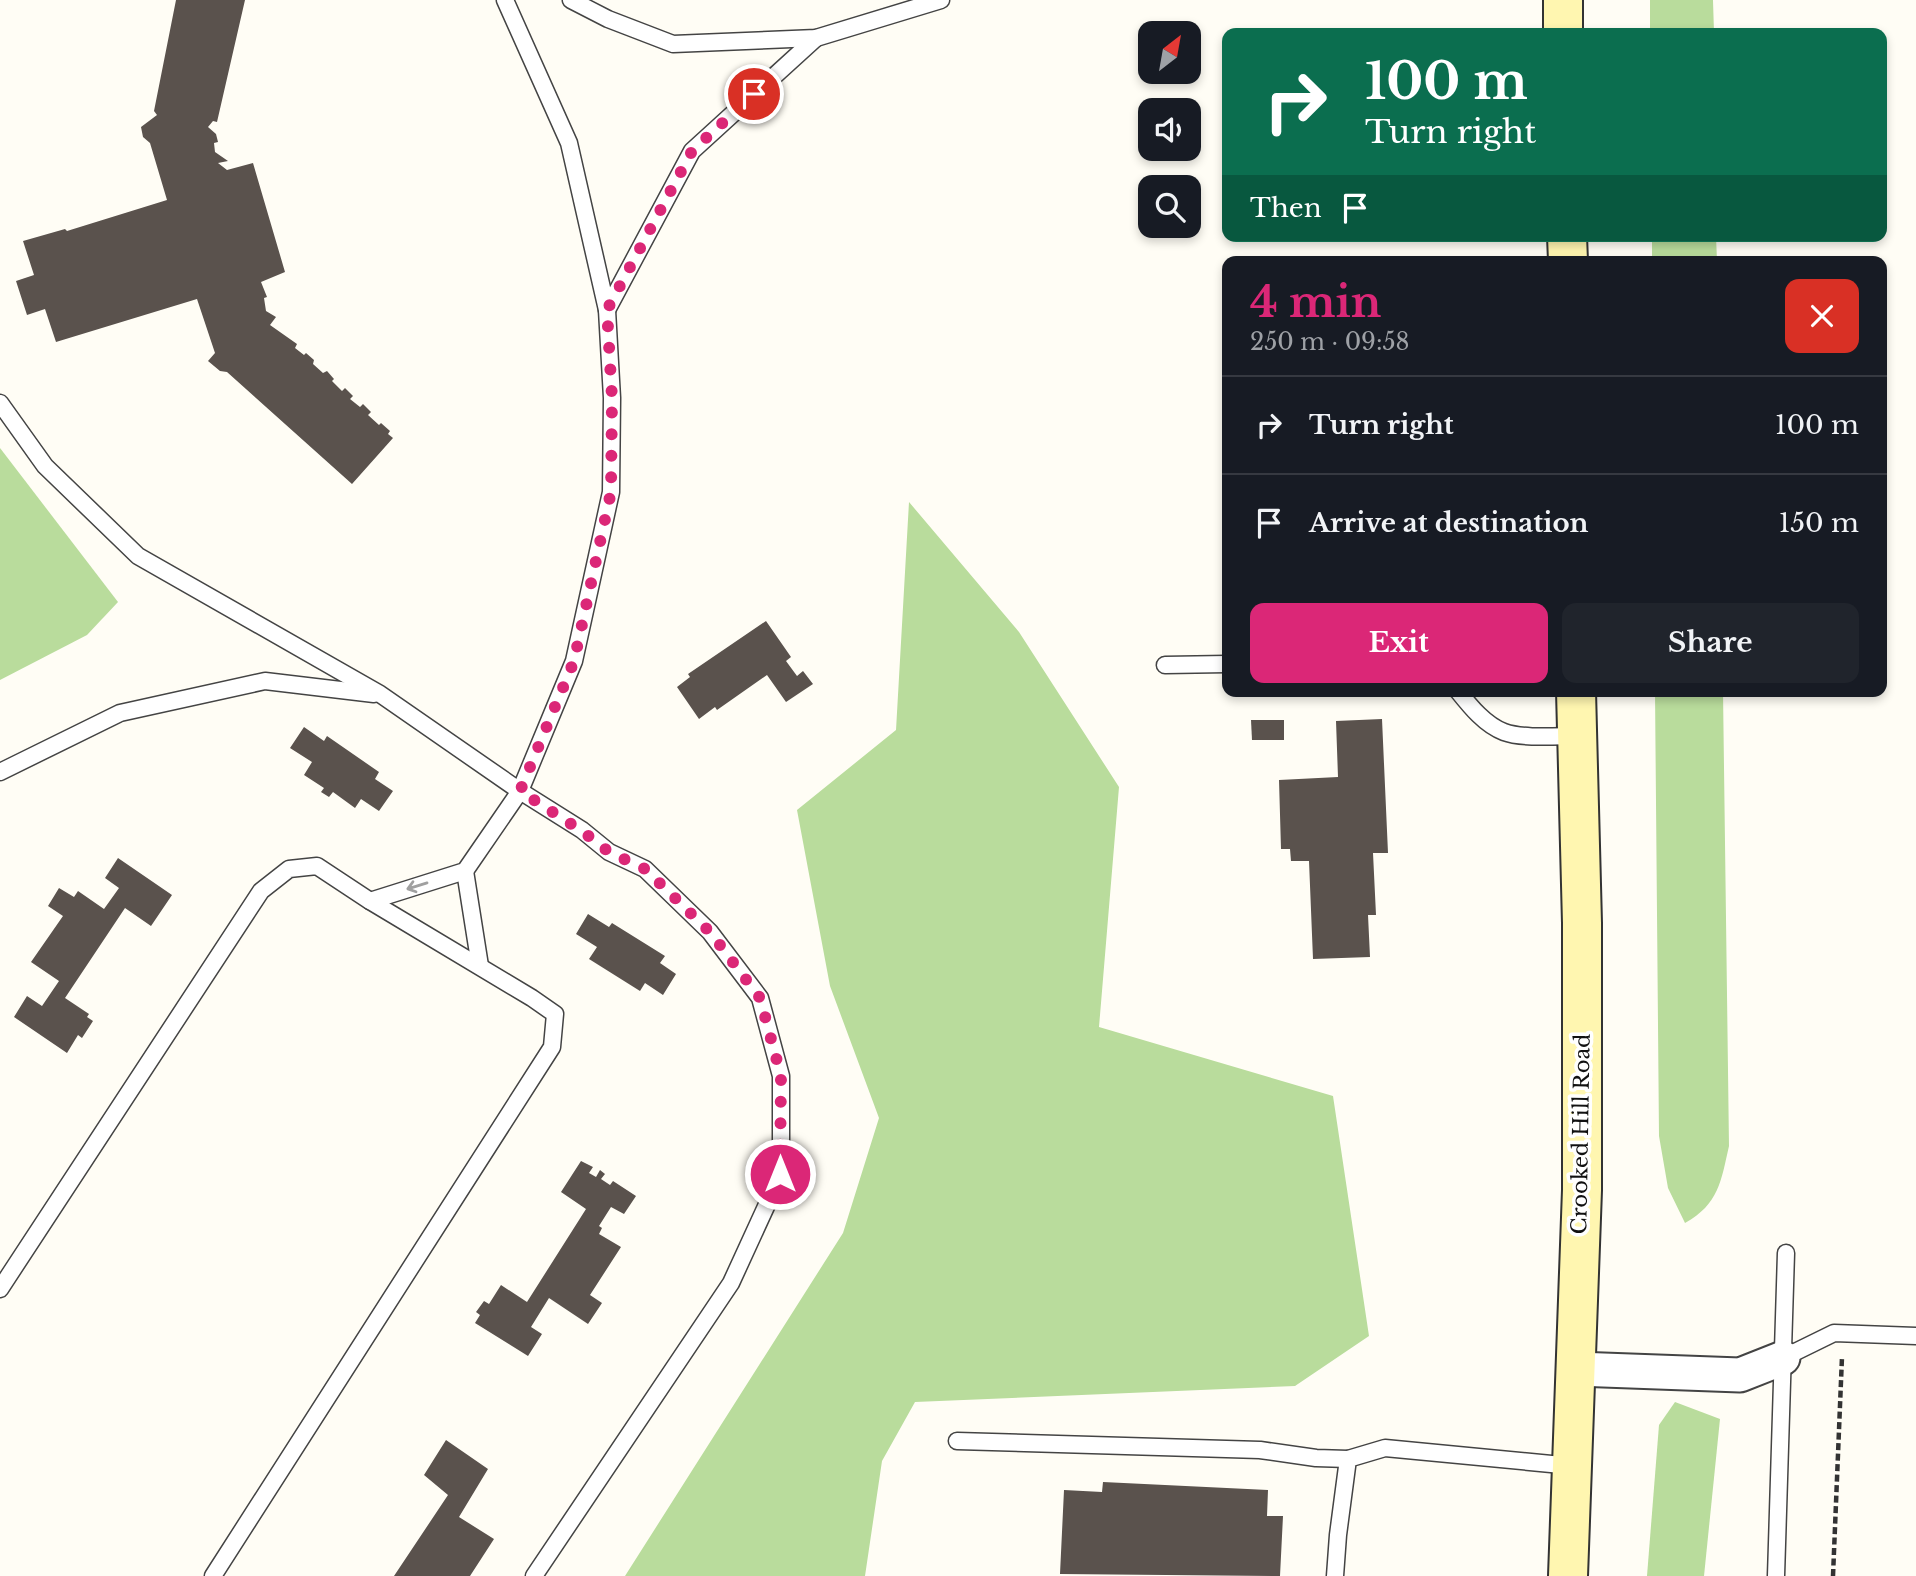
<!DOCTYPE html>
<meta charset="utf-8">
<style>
:root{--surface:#171b24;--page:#20242c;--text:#f1f3f6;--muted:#9ea1a6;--line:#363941;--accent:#db2777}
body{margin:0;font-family:"Libre Baskerville",serif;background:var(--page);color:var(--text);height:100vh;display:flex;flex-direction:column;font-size:26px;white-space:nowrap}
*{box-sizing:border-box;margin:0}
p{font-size:23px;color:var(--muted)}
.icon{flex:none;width:38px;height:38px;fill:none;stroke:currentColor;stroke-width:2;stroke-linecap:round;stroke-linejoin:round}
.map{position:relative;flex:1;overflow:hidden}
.side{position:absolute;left:1222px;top:256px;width:665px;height:441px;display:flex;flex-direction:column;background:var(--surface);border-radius:14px;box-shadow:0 4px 10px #0003}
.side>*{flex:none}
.top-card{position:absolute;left:1222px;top:28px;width:665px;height:214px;border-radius:14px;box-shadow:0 4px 10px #0003;background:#0b6e4f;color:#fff;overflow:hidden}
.needle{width:46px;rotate:31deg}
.tools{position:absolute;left:1138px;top:21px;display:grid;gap:14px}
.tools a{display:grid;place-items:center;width:63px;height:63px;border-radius:14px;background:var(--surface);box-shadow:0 4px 10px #0003;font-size:35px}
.pin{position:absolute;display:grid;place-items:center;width:60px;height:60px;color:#fff;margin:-30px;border:4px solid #fff;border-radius:50%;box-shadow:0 2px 7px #0007}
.me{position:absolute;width:77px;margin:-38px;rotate:0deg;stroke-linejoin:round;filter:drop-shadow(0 0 5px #0008)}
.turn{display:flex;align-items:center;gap:24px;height:147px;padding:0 28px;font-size:32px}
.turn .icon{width:91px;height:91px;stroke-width:2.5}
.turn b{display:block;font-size:49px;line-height:60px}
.then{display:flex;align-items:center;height:66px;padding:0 28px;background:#0003;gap:14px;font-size:26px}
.round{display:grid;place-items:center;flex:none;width:74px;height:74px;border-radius:14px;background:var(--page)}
.head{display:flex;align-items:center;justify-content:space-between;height:119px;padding:0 28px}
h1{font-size:42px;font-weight:700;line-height:52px;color:var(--accent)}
.cta{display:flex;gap:14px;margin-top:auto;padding:14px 28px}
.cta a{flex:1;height:80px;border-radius:14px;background:var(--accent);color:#fff;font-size:28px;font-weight:700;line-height:80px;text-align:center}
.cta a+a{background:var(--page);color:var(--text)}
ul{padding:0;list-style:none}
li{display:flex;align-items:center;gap:21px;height:98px;padding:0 28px;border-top:2px solid var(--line)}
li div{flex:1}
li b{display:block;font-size:26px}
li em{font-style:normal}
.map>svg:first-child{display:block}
.forest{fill:#b9dc9c}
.building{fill:#5a524d}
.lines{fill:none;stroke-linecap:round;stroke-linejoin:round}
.service-casing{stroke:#444;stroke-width:19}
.minor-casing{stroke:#444;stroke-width:37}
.secondary-casing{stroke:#333;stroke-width:42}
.path{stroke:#333;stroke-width:4.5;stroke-dasharray:7 3.5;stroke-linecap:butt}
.service{stroke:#fff;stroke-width:16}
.minor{stroke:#fff;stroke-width:33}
.secondary{stroke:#fff6b0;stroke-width:38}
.oneway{stroke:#a0a0a0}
.route{stroke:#db2777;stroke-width:12;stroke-dasharray:0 21.6}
.labels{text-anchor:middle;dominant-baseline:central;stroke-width:7;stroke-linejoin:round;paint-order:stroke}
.street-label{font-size:21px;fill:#111;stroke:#fff}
</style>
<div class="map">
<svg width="1916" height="1576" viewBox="0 0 1916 1576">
<rect width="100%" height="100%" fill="#fffdf5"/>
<g class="forest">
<polygon points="1650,0 1713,0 1714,33 1650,33"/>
<polygon points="1652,236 1716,236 1717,261 1652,261"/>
<polygon points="0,448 118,602 87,635 0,680"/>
<polygon points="909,502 1019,632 1119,787 1099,1027 1333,1096 1369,1336 1295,1386 915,1402 882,1461 865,1576 625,1576 843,1233 879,1118 830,986 797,810 896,730"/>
<path d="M1655,691H1723L1729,1146C1721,1181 1719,1204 1685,1223L1668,1188L1659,1136Z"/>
<polygon points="1675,1402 1720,1419 1704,1576 1647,1576 1659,1425"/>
</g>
<g class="building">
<polygon points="176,0 245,0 217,122 213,121 208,127 216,134 218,142 214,143 215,152 228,161 218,163 227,170 253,163 285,272 261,282 267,297 264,298 266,311 276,317 270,325 297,344 295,348 304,355 306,353 314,360 313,364 323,373 327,371 334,379 332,381 342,391 345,388 353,396 350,399 360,407 363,404 371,412 368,415 379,425 381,423 390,431 388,434 393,438 352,484 227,372 220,371 208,361 215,353 197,299 56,342 45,309 27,315 16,281 34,275 23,241 65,229 67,231 167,200 150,143 143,137 141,127 157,115 154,111"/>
<polygon points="766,621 791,657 786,661 797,676 803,671 813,684 786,702 767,675 717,710 715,707 699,719 677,687 690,677 688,674"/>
<polygon points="1382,719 1388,853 1373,853 1376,915 1368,915 1370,957 1313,959 1309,861 1291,861 1290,849 1281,849 1279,780 1338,777 1336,721"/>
<polygon points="1251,720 1284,720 1284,740 1252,740"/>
<polygon points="304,727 324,741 327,736 379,772 375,779 393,791 379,811 361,799 355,808 333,792 329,797 321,792 324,788 304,775 312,762 290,748"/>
<polygon points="118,858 172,895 151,926 125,908 65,998 89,1014 87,1017 93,1021 82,1038 78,1035 67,1053 14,1017 27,996 42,1006 59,981 31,962 63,916 48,906 59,888 74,897 78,891 104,909 119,888 105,878"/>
<polygon points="588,914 609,927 612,923 665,956 660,963 676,974 663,995 645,983 640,991 589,959 597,947 576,934"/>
<polygon points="581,1161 593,1167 589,1173 596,1177 600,1170 605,1174 601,1179 610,1185 613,1181 636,1196 624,1214 611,1207 599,1226 602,1228 599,1234 621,1247 590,1295 602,1303 588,1324 549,1298 531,1327 542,1334 528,1356 475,1323 480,1315 476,1312 484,1301 489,1304 501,1285 527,1302 586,1209 561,1192"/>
<polygon points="446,1440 488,1469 459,1517 494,1539 470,1576 394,1576 448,1495 424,1475"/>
<polygon points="1103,1482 1268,1490 1267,1516 1283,1516 1280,1576 1060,1574 1064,1490 1102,1492"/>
</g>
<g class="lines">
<g class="service-casing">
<g id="service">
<polyline points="571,0 608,19 673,44 816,38 941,0"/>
<polyline points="607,310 692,151 816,38"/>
<polyline points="0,403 45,466 138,556 380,694 520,791 582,830 609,852 645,869 710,932 760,998 781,1076 781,1174 731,1283 534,1576"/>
<polyline points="1165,665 1227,664"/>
<path d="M1458,691C1470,706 1485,725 1504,732C1523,739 1558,736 1577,736"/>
<polyline points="0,772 120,713 265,681 374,694"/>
<polyline points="465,871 480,966"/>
<polyline points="370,901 465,871 520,791 574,661 611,492 612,398 607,310 569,143 505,0"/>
<polyline points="0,1289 261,891 289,869 317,866 370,901 532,998 555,1014 552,1047 213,1576"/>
<polyline points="1783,1358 1834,1333 1916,1336"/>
<polyline points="957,1441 1260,1450 1316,1458 1348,1459"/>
<polyline points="1335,1576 1338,1535 1348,1459 1385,1448 1572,1466"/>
<polyline points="1776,1576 1786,1253"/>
</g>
</g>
<g class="minor-casing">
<polyline id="minor" points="1576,1369 1740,1375 1783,1358"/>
</g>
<g class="secondary-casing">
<g id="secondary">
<polyline points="1563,0 1563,33"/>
<polyline points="1567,236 1568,261"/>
<polyline points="1568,1576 1582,1190 1582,923 1576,691"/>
</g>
</g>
<polyline class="path" points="1833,1576 1842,1357"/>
<use href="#service" class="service"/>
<use href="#minor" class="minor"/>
<use href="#secondary" class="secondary"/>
</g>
<defs><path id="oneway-shaft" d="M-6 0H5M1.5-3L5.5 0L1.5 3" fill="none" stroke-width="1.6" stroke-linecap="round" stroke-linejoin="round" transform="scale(1.75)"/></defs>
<use class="oneway" href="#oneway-shaft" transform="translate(417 886) rotate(163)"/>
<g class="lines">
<polyline class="route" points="754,94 692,151 607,310 612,398 611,492 574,661 520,791 582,831 609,852 645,869 710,932 760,998 781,1076 780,1174"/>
</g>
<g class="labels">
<g class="street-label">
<text transform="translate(1581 1134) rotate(-89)">Crooked Hill Road</text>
</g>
</g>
</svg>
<div class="tools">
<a><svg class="needle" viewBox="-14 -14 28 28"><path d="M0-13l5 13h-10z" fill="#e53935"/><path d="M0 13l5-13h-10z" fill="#9ea1a6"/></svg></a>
<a><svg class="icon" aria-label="sound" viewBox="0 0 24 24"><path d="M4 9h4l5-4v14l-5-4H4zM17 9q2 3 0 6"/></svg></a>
<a><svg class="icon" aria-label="search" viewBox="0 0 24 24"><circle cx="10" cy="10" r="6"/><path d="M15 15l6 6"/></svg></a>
</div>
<div class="pin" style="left:754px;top:94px;background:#d93025"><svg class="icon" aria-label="arrive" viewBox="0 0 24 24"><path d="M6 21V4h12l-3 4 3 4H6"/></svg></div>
<svg class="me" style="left:780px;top:1174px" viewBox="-20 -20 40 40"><circle r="17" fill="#db2777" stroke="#fff" stroke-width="3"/><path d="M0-11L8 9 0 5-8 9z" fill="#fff"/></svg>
<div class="top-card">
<div class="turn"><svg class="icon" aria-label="right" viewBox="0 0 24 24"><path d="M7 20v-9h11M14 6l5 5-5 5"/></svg><div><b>100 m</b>Turn right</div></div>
<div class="then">Then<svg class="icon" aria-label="arrive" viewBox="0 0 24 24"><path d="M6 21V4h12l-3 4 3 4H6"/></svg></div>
</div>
<section class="side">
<div class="head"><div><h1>4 min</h1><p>250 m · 09:58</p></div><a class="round" style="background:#d93025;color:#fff"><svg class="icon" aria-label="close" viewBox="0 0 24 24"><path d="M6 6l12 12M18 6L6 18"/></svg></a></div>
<ul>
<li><svg class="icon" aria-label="right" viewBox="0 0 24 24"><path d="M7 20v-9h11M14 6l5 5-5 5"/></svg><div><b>Turn right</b></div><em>100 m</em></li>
<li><svg class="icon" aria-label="arrive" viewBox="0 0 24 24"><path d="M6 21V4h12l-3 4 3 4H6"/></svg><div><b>Arrive at destination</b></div><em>150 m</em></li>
</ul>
<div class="cta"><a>Exit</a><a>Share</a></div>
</section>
</div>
